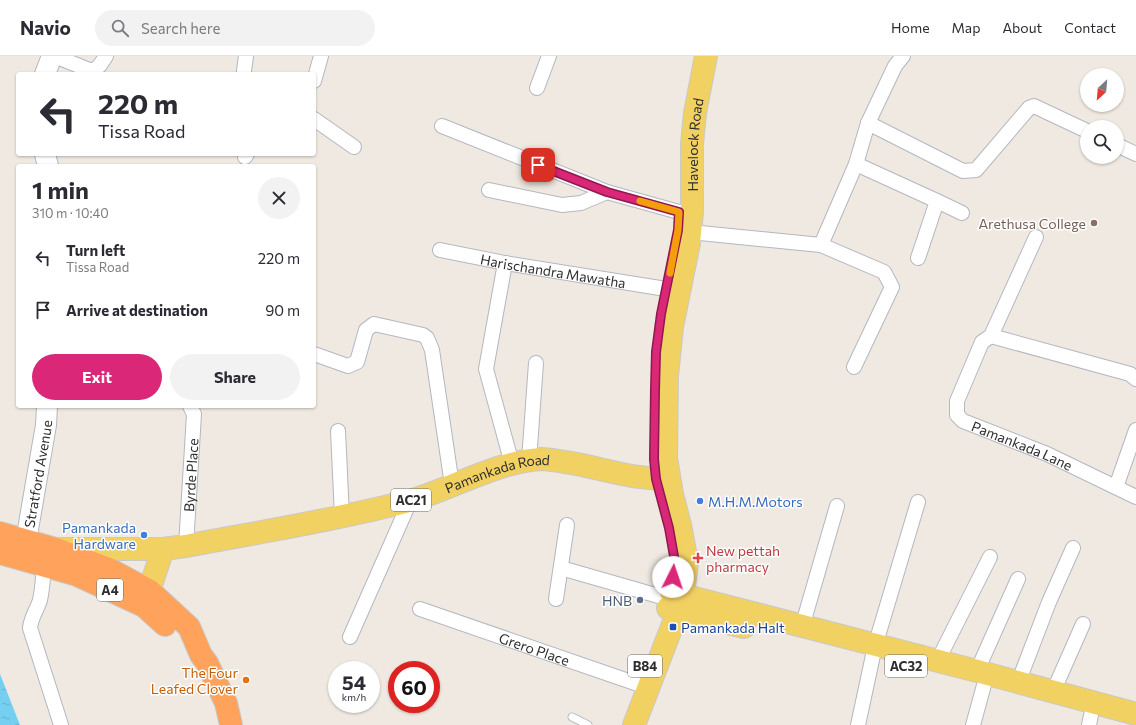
<!DOCTYPE html>
<meta charset="utf-8">
<style>
:root{--surface:#fff;--page:#f2f2f3;--text:#2b2b33;--muted:#7c7c81;--line:#e1e1e2;--accent:#db2777}
body{margin:0;font-family:Commissioner,sans-serif;background:var(--page);color:var(--text);height:100vh;display:flex;flex-direction:column;font-size:15px;white-space:nowrap}
*{box-sizing:border-box;margin:0}
p{font-size:13px;color:var(--muted)}
.icon{flex:none;width:22px;height:22px;fill:none;stroke:currentColor;stroke-width:2;stroke-linecap:round;stroke-linejoin:round}
.map{position:relative;flex:1;overflow:hidden}
.drawer{position:absolute;left:16px;top:108px;width:300px;height:244px;display:flex;flex-direction:column;background:var(--surface);border-radius:4px;box-shadow:0 1px 3px #0004}
.drawer>*{flex:none}
.hud{position:absolute;left:16px;top:16px;width:300px;height:84px;border-radius:4px;box-shadow:0 1px 3px #0004;background:#fff;color:var(--text);overflow:hidden}
.needle{width:26px;rotate:206deg}
.controls{position:absolute;left:1080px;top:12px;display:grid;gap:8px}
.controls a{display:grid;place-items:center;width:44px;height:44px;border-radius:50%;background:var(--surface);box-shadow:0 1px 3px #0004;font-size:20px}
.speed{position:absolute;left:328px;top:605px;display:flex;gap:8px;font-size:20px;font-weight:700;text-align:center}
.speed>*{display:grid;place-content:center;width:52px;height:52px;border-radius:50%;background:var(--surface);box-shadow:0 1px 3px #0004;line-height:1}
.speed small{font-size:10px;font-weight:400}
.speed .limit{border:6px solid #d22;background:#fff;color:#111}
.pin{position:absolute;display:grid;place-items:center;width:34px;height:34px;color:#fff;margin:-17px;border-radius:8px;box-shadow:0 2px 6px #0006}
.me{position:absolute;width:44px;margin:-22px;rotate:4deg;stroke-linejoin:round;filter:drop-shadow(0 0 3px #0008)}
.turn{display:flex;align-items:center;gap:14px;height:84px;padding:0 16px;font-size:18px}
.turn .icon{width:52px;height:52px;stroke-width:2.5}
.turn b{display:block;font-size:28px;line-height:34px}
.round{display:grid;place-items:center;flex:none;width:42px;height:42px;border-radius:21px;background:var(--page)}
.overview{display:flex;align-items:center;justify-content:space-between;height:68px;padding:0 16px}
h1{font-size:24px;font-weight:700;line-height:30px}
.button{display:flex;gap:8px;margin-top:auto;padding:8px 16px}
.button a{flex:1;height:46px;border-radius:24px;background:var(--accent);color:#fff;font-size:16px;font-weight:700;line-height:46px;text-align:center}
.button a+a{background:var(--page);color:var(--text)}
ul{padding:0;list-style:none}
li{display:flex;align-items:center;gap:12px;height:52px;padding:0 16px}
li div{flex:1}
li b{display:block;font-size:15px}
li em{font-style:normal}
header{display:flex;align-items:center;gap:24px;box-sizing:border-box;height:56px;padding:0 20px;background:var(--surface);border-bottom:1px solid var(--line)}
header strong{font-size:19px}
nav{display:flex;gap:22px;margin-inline-start:auto;font-size:14px}
.search{width:280px;height:36px;background:var(--page);display:flex;align-items:center;gap:10px;box-sizing:border-box;padding:0 14px;border-radius:22px;color:var(--muted);font-size:15px}
.map>svg:first-child{display:block}
.water{fill:url(#water-ripples)}
.lines{fill:none;stroke-linecap:round;stroke-linejoin:round}
.lane-casing{stroke:#b4b7c1;stroke-width:9}
.street-casing{stroke:#b4b7c1;stroke-width:16}
.secondary-casing{stroke:#b4b7c1;stroke-width:22}
.primary-casing{stroke:#c9c9c9;stroke-width:24}
.highway-casing{stroke:#c9c9c9;stroke-width:24}
.lane{stroke:#fff;stroke-width:7}
.street{stroke:#fff;stroke-width:14}
.secondary{stroke:#fff;stroke-width:20}
.primary{stroke:#f2d163;stroke-width:22}
.highway{stroke:#ffa35c;stroke-width:22}
.route-casing{stroke:#8e194d;stroke-width:10}
.route{stroke:#db2777;stroke-width:7}
.slow{stroke:#f59e0b;stroke-width:7}
.education-dot{fill:#8d6e63;stroke:#fff;stroke-width:1.5}
.shop-dot{fill:#3f7fe0;stroke:#fff;stroke-width:1.5}
.health-dot{fill:#e0444e;stroke:#fff;stroke-width:1.5}
.service-dot{fill:#5c6f8a;stroke:#fff;stroke-width:1.5}
.transit-dot{fill:#1a4fb4;stroke:#fff;stroke-width:1.5}
.food-dot{fill:#e8710a;stroke:#fff;stroke-width:1.5}
.labels{text-anchor:middle;dominant-baseline:central;stroke-width:3;stroke-linejoin:round;paint-order:stroke}
.shield{fill:#fff;stroke:#6d6d6d;stroke-width:1}
.shield-label{font-size:13px;font-weight:bold;fill:#2e2e2e}
.street-label{font-size:14px;fill:#2e2e2e;stroke:#fff}
.education-label{font-size:14px;fill:#785e54;stroke:#fff;text-anchor:end}
.shop-label{font-size:14px;fill:#366cbe;stroke:#fff;text-anchor:start}
.health-label{font-size:14px;fill:#be3a42;stroke:#fff;text-anchor:start}
.service-label{font-size:14px;fill:#4e5e75;stroke:#fff;text-anchor:end}
.transit-label{font-size:14px;fill:#164399;stroke:#fff;text-anchor:start}
.food-label{font-size:14px;fill:#c56008;stroke:#fff;text-anchor:end}
</style>
<header>
<strong>Navio</strong>
<div class="search"><svg class="icon" aria-label="search" viewBox="0 0 24 24"><circle cx="10" cy="10" r="6"/><path d="M15 15l6 6"/></svg>Search here</div>
<nav><a>Home</a><a>Map</a><a>About</a><a>Contact</a></nav>
</header>
<div class="map">
<svg width="1136" height="669" viewBox="0 0 1136 669">
<defs>
<pattern id="water-ripples" width="26" height="14" patternUnits="userSpaceOnUse"><rect width="26" height="14" fill="#75cff0"/><path d="M2 4q2-2 4 0t4 0M15 11q2-2 4 0t4 0" fill="none" stroke="#66b2ce"/></pattern>
</defs>
<rect width="100%" height="100%" fill="#efe9e1"/>
<polygon class="water" points="0,618 20,669 0,669"/>
<g class="lines">
<g class="lane-casing">
<polyline id="lane" points="572,661 588,669"/>
</g>
<g class="street-casing">
<g id="street">
<polyline points="55,0 89,14 95,14 100,9 106,0"/>
<polyline points="244,15 246,0"/>
<polyline points="314,25 321,0"/>
<polyline points="537,32 549,0"/>
<polyline points="314,63 354,91"/>
<polyline points="868,67 963,115 976,114 1029,52 1034,50 1087,75"/>
<polyline points="442,70 607,136 679,156"/>
<polyline points="1117,89 1136,98"/>
<polyline points="245,101 247,98"/>
<polyline points="856,108 937,145 918,202"/>
<polyline points="489,134 562,149 581,147 607,136"/>
<polyline points="937,145 962,157"/>
<polyline points="690,176 821,189 884,216 892,231 854,311"/>
<path id="s1" d="M1036,181L991,280L982,286L957,345V359L963,365L1047,398L1136,441"/>
<polyline points="821,189 856,108 868,67 895,10 903,0"/>
<path id="s2" d="M440,194L505,207L666,233"/>
<polyline points="505,207 486,313 512,408"/>
<polyline points="991,280 1130,318 1136,323"/>
<polyline points="314,298 348,310 357,306 366,274 374,268 423,279 427,282 432,294 452,429"/>
<polyline points="338,375 342,460"/>
<polyline points="529,405 536,307"/>
<polyline points="1116,431 1136,374"/>
<path id="s3" d="M186,490L194,358L190,350"/>
<path d="M45,502C43,516 43,531 40,544C37,554 31,561 30,572L61,669"/>
<polyline points="561,512 669,543"/>
<polyline points="556,543 567,469"/>
<path id="s4" d="M420,553L649,632"/>
<polyline points="802,571 837,450"/>
<polyline points="350,581 410,445"/>
<polyline points="937,606 990,501"/>
<polyline points="977,615 1018,523"/>
<polyline points="1018,627 1049,546 1073,492"/>
<polyline points="1053,636 1083,568"/>
<polyline points="858,669 875,590 918,446"/>
<polyline points="973,669 984,629"/>
<polyline points="1089,669 1091,659"/>
</g>
</g>
<g class="secondary-casing">
<g id="secondary">
<polyline points="45,18 52,0"/>
<polyline points="45,98 48,110"/>
<path id="s5" d="M21,500L26,485L46,369L47,350"/>
</g>
</g>
<g class="primary-casing">
<g id="primary">
<path id="s6" d="M57,493H163L186,490C260,476 335,464 409,445C452,433 495,406 541,403C549,403 557,405 565,406C600,411 633,425 669,422"/>
<polyline points="671,536 977,615 1136,658"/>
<polyline points="144,550 163,493"/>
<polyline points="668,552 744,571"/>
<path id="s7" d="M634,669L678,555L683,539L687,506L680,469L672,438L666,402L667,320L672,271L689,187L692,156V88L695,57L706,0"/>
</g>
</g>
<g class="highway-casing">
<g id="highway">
<polyline points="0,477 56,493 109,513 150,535 189,571 201,599 207,607 226,647 231,669"/>
<polyline points="0,497 77,519 144,550 165,569"/>
</g>
</g>
<use href="#lane" class="lane"/>
<use href="#street" class="street"/>
<use href="#secondary" class="secondary"/>
<use href="#primary" class="primary"/>
<use href="#highway" class="highway"/>
</g>
<g class="lines">
<g class="route-casing">
<polyline id="route" points="538,109 607,136 679,156 678,174 661,258 656,296 655,334 654,403 656,423 669,472 675,506 673,521"/>
</g>
<use href="#route" class="route"/>
<polyline class="slow" points="640,145 679,156 678,174 670,217"/>
</g>
<circle class="education-dot" cx="1094" cy="167" r="4"/>
<g class="shop-dot">
<circle cx="700" cy="445" r="4"/>
<circle cx="144" cy="479" r="4"/>
</g>
<path class="health-dot" d="M696 496h4v4h4v4h-4v4h-4v-4h-4v-4h4z"/>
<circle class="service-dot" cx="640" cy="544" r="4"/>
<rect class="transit-dot" x="669" y="567" width="8" height="8" rx="2"/>
<circle class="food-dot" cx="246" cy="624" r="4"/>
<g class="labels">
<g class="shield">
<rect x="391" y="433" width="40" height="22" rx="3"/>
<rect x="97" y="523" width="26" height="22" rx="3"/>
<rect x="628" y="599" width="34" height="22" rx="3"/>
<rect x="885" y="599" width="42" height="22" rx="3"/>
</g>
<g class="shield-label">
<text x="411" y="444">AC21</text>
<text x="110" y="534">A4</text>
<text x="645" y="610">B84</text>
<text x="906" y="610">AC32</text>
</g>
<g class="street-label">
<text stroke="none"><textPath href="#s7" startOffset="594">Havelock Road</textPath></text>
<text stroke="none"><textPath href="#s2" startOffset="115">Harischandra Mawatha</textPath></text>
<text stroke="none"><textPath href="#s1" startOffset="270">Pamankada Lane</textPath></text>
<text stroke="none"><textPath href="#s5" startOffset="84">Stratford Avenue</textPath></text>
<text stroke="none"><textPath href="#s3" startOffset="71">Byrde Place</textPath></text>
<text stroke="none"><textPath href="#s6" startOffset="450">Pamankada Road</textPath></text>
<text stroke="none"><textPath href="#s4" startOffset="121">Grero Place</textPath></text>
</g>
<g class="education-label">
<text x="1086" y="167">Arethusa College</text>
</g>
<g class="shop-label">
<text x="708" y="445">M.H.M.Motors</text>
<text x="136" y="471" text-anchor="end">Pamankada<tspan x="136" dy="16">Hardware</tspan></text>
</g>
<g class="health-label">
<text x="706" y="494">New pettah<tspan x="706" dy="16">pharmacy</tspan></text>
</g>
<g class="service-label">
<text x="632" y="544">HNB</text>
</g>
<g class="transit-label">
<text x="681" y="571">Pamankada Halt</text>
</g>
<g class="food-label">
<text x="238" y="616">The Four<tspan x="238" dy="16">Leafed Clover</tspan></text>
</g>
</g>
</svg>
<div class="controls">
<a><svg class="needle" viewBox="-14 -14 28 28"><path d="M0-13l5 13h-10z" fill="#e53935"/><path d="M0 13l5-13h-10z" fill="#7c7c81"/></svg></a>
<a><svg class="icon" aria-label="search" viewBox="0 0 24 24"><circle cx="10" cy="10" r="6"/><path d="M15 15l6 6"/></svg></a>
</div>
<div class="speed"><div>54<small>km/h</small></div><div class="limit">60</div></div>
<div class="pin" style="left:538px;top:109px;background:#d93025"><svg class="icon" aria-label="arrive" viewBox="0 0 24 24"><path d="M6 21V4h12l-3 4 3 4H6"/></svg></div>
<svg class="me" style="left:673px;top:521px" viewBox="-20 -20 40 40"><circle r="19" fill="#fff"/><path d="M0-13L10 11 0 6-10 11z" fill="#db2777"/></svg>
<div class="hud">
<div class="turn"><svg class="icon" aria-label="left" viewBox="0 0 24 24"><path d="M17 20v-9H6M10 6l-5 5 5 5"/></svg><div><b>220 m</b>Tissa Road</div></div>
</div>
<section class="drawer">
<div class="overview"><div><h1>1 min</h1><p>310 m · 10:40</p></div><a class="round"><svg class="icon" aria-label="close" viewBox="0 0 24 24"><path d="M6 6l12 12M18 6L6 18"/></svg></a></div>
<ul>
<li><svg class="icon" aria-label="left" viewBox="0 0 24 24"><path d="M17 20v-9H6M10 6l-5 5 5 5"/></svg><div><b>Turn left</b><p>Tissa Road</p></div><em>220 m</em></li>
<li><svg class="icon" aria-label="arrive" viewBox="0 0 24 24"><path d="M6 21V4h12l-3 4 3 4H6"/></svg><div><b>Arrive at destination</b></div><em>90 m</em></li>
</ul>
<div class="button"><a>Exit</a><a>Share</a></div>
</section>
</div>
